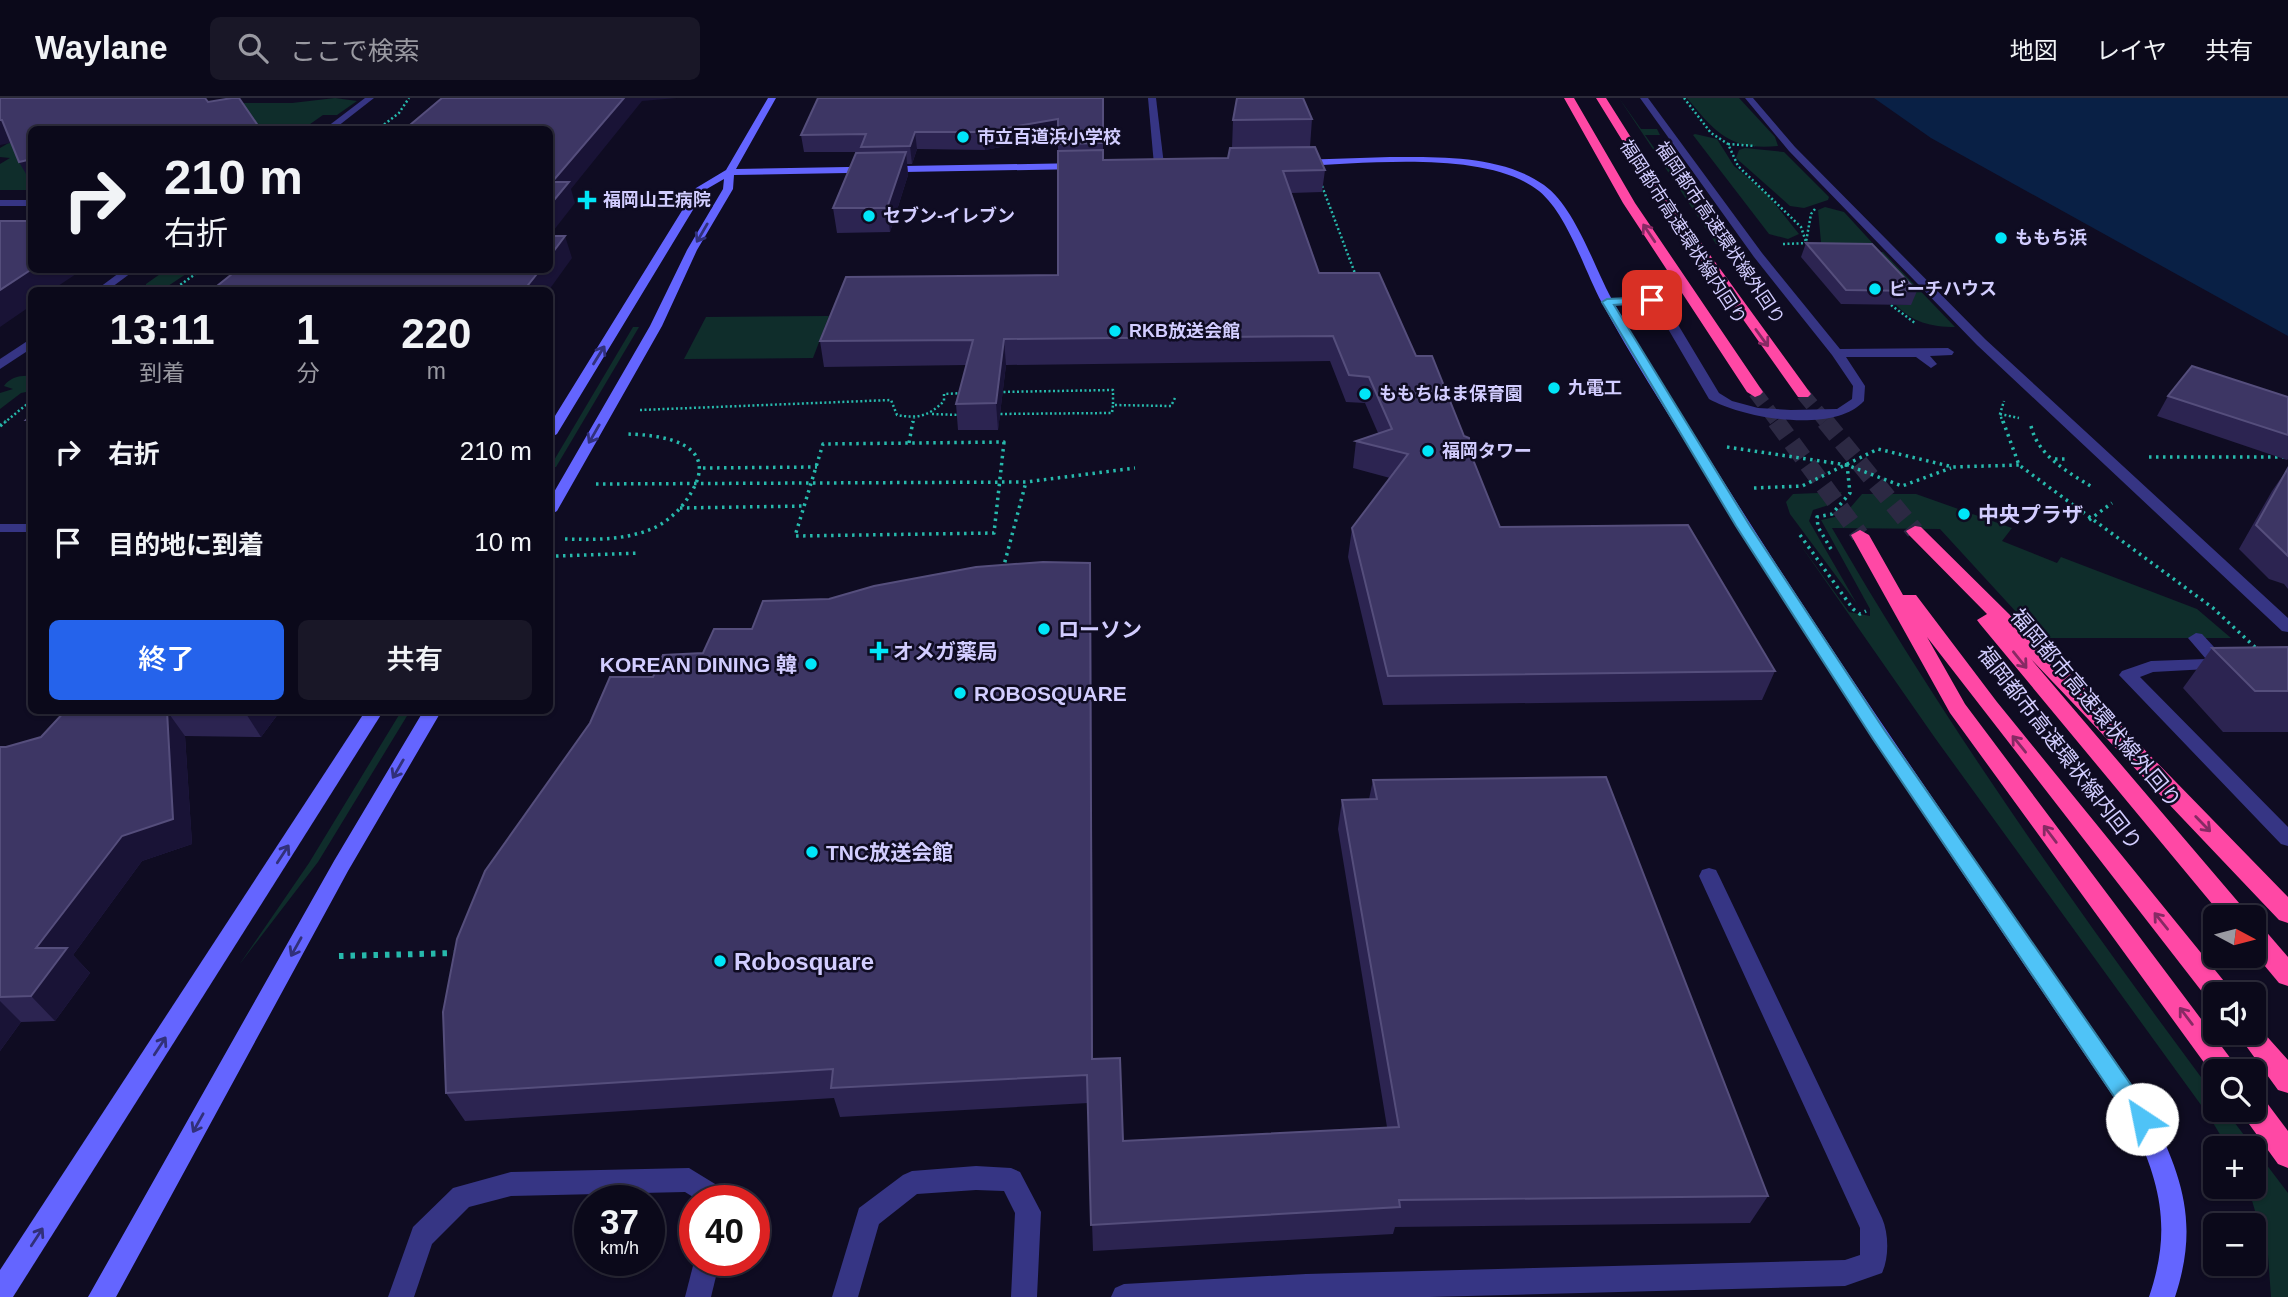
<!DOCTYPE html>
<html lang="ja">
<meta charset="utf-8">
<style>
:root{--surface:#0b091a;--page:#191727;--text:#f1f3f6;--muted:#9a9aa2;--line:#2b2a39;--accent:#2563eb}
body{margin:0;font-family:Arial,"Noto Sans JP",sans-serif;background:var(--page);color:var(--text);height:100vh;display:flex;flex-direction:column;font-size:26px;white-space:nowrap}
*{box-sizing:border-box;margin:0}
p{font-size:23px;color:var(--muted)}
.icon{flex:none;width:38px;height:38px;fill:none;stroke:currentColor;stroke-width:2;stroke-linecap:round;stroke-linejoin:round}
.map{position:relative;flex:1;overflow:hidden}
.drawer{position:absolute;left:28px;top:189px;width:525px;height:427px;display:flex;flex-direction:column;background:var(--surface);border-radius:10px;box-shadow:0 2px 5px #0004,0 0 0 2px var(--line)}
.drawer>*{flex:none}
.top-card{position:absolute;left:28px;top:28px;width:525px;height:147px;border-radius:10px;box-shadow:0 2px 5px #0004,0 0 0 2px var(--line);background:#0b091a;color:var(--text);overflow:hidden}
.needle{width:46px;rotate:97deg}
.controls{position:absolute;left:2203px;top:807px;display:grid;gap:14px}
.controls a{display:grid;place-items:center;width:63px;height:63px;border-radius:10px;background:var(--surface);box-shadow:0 2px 5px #0004,0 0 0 2px var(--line);font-size:35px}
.speed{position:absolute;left:574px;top:1087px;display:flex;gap:14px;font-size:35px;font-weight:700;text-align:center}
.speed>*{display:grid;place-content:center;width:91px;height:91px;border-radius:50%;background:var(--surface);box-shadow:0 2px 5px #0004,0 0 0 2px var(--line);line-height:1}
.speed small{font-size:18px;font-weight:400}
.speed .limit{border:10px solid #d22;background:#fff;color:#111}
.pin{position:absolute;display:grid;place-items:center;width:60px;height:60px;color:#fff;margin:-30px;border-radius:14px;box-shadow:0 4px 10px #0006}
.me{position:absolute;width:77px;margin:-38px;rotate:326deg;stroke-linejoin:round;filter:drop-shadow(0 0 5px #0008)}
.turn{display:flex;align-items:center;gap:24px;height:147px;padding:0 21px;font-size:32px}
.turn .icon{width:91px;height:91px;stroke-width:2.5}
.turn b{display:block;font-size:49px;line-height:60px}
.eta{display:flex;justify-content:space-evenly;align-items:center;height:119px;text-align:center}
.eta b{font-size:42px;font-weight:600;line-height:49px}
.action{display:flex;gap:14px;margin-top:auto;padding:14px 21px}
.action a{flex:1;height:80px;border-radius:10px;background:var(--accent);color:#fff;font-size:28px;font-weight:600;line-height:80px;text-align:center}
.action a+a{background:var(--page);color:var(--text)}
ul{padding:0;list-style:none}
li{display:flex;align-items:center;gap:21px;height:91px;padding:0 21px}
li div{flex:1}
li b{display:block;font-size:26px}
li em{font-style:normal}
header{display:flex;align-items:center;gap:42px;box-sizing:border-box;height:98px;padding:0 35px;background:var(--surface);border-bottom:2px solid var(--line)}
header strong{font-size:33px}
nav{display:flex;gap:38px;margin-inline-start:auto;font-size:24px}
.search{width:490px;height:63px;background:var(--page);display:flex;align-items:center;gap:18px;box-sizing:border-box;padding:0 24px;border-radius:10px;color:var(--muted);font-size:26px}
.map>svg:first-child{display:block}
.green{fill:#0f2d2b}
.water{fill:#092045}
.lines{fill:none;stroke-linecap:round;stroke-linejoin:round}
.highway-tunnel-far1{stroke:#2c2943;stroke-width:14;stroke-dasharray:14 7;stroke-linecap:butt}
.highway-tunnel{stroke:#2c2943;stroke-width:18;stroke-dasharray:18 9;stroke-linecap:butt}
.path-far3{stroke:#27b9ac;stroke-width:2.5;stroke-dasharray:2 2.5;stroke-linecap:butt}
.path-far2{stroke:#27b9ac;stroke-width:3.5;stroke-dasharray:2.5 4.5;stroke-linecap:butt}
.path-far1{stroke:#27b9ac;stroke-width:4.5;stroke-dasharray:3.5 5;stroke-linecap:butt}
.path{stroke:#27b9ac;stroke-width:6;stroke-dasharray:4.5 7;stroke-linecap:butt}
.lane{fill:#363584;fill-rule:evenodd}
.street{fill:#363584;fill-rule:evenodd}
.secondary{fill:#6465ff;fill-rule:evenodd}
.highway{fill:#ff48a5;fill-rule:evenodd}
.wall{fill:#2c2451}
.shaded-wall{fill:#191336}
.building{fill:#3d3664;stroke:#554e7c;stroke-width:2}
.oneway{stroke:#31307a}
.oneway2{stroke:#872a64}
.route{fill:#4fc3f7;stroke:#337fa1;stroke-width:2}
.poi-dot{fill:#00e6f8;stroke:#0f0c22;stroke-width:2.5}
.labels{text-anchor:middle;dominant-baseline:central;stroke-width:5;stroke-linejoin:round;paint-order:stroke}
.far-poi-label{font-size:18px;font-weight:bold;fill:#d2cdff;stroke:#0f0c22;text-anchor:start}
.far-street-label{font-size:18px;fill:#d2cdff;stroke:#0f0c22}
.poi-label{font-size:21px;font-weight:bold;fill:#d2cdff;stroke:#0f0c22;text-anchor:start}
.street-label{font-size:21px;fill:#d2cdff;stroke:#0f0c22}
.near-poi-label{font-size:24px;font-weight:bold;fill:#d2cdff;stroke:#0f0c22;text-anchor:start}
</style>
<header>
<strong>Waylane</strong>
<div class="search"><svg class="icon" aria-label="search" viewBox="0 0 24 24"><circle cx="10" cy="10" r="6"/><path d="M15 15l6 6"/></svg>ここで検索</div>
<nav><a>地図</a><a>レイヤ</a><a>共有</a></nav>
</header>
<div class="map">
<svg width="2288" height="1199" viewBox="0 0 2288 1199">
<rect width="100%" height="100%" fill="#0f0c22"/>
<g class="green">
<polygon points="335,0 357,3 337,17 323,17 303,31 180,32 200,5 292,5"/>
<polygon points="1619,0 1641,31 1657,31 1660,37 1645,37 1718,140 1739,146 1716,146"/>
<path d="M1687,0H1739L1775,39L1778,48C1730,53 1715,34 1687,0Z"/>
<polygon points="31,32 31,92 0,92 0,66 10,60 0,59 0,50"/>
<polygon points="1695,36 1717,41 1734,68 1767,96 1799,136 1788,141 1769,136 1693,37"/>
<polygon points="1745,50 1784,54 1829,99 1828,102 1804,110 1790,108 1736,60 1739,52"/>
<polygon points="1825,109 1844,114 1877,150 1818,148 1821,144 1818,112"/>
<path d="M1874,154H1883L1955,229C1931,229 1912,224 1896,207H1910Z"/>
<polygon points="145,172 192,172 162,192 117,192 146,190 146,186 163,174"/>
<polygon points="829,218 813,260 684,261 706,219"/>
<polygon points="633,229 639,229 556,369 550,369"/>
<path d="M31,278V293L21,295L0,311V295L13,291L4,288C10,279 21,277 31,278Z"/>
<polygon points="1842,394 1829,407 1813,412 1809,423 1857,506 1790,416 1786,404 1793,396"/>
<path d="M1862,396H1916L2012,430L2002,443L2057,465L2061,459L2197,511L2231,540H2040L1940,431L1832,430C1946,628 2079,815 2215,998L2216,1012H2225L2288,1095V1199H2271L2268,1157L2248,1089L2254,1088V1050H2228L2209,1018L1935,640L1797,442L1849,514L1870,518V511L1821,422L1844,417Z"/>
<polygon points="402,612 410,613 318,764 239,867 309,765"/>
</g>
<polygon class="water" points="1874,0 2288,0 2288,238 1931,40"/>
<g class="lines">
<g class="highway-tunnel-far1">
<polyline points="1755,294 1778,325"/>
<polyline points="1803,296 1827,325"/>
</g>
<g class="highway-tunnel">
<polyline points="1776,323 1860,437"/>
<polyline points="1825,323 1915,433"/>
</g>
<g class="path-far3">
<polyline points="1684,0 1711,35 1728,46 1738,68 1801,129 1806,144 1811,116 1815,111"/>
<polyline points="377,32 399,15 409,0"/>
<polyline points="1728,46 1755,48"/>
<polyline points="1322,88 1356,178"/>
<polyline points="1783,146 1809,145"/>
<polyline points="173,192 201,172"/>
<polyline points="1891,207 1915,225"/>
<polyline points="999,294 1113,292 1113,307"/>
<path d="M640,312L891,302L897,317C918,321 929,318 944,303V296L963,295"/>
<polyline points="932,316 960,317"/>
<polyline points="996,316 1112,315 1113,307 1171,308 1175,300"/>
<polyline points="2000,316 2019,320"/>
<polyline points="4,325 32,302"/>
<polyline points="913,325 914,320"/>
<polyline points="2003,325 2000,316 2004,303"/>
</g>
<g class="path-far2">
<polyline points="2003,323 2019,367 2213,510 2258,552"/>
<polyline points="0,328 6,323"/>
<path d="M2031,328C2038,358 2068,374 2092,389"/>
<polygon points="1004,344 994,435 795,438 823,346"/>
<polyline points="909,345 913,323"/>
<polyline points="1727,349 1847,367 1902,388 1951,370"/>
<polyline points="2149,359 2288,359"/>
<polyline points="2055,361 2067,361"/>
<polyline points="703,370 817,369"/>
<polyline points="596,386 1026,384 1135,370"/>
<polyline points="1754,390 1802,388 1878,351 1953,369 2019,367"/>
<polyline points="680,410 804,408"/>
<polyline points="2089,422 2112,405"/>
<polyline points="1800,437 1853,511 1860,516 1866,513"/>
<path d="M565,441C596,442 628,442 656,429C671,421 683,409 691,395C721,345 663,337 627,336"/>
<polyline points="1831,451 1818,429 1817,419 1832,416 1850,395 1847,367"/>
<polyline points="556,458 639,455"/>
<polyline points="1003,471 1026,384"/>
</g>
<polyline class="path-far1" points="2256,550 2259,553"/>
<polyline class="path" points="339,858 457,855"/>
<g class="lane">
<polygon points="365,0 374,0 333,32 323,32"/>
<path d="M1640,0H1648L1762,155L1840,251L1948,250L1954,254L1952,257L1930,258L1937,266L1931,270L1916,259H1846L1865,288L1864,303C1834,336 1745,321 1709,301L1657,212L1649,206L1607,207L1603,206V202L1656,200L1668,210L1719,295L1732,303L1758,310L1791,312L1837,311L1852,301L1853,288L1832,257L1754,159Z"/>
<rect x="0" y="102" width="32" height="6"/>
<polygon points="123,172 135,172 108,192 96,192"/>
<polygon points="32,240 32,250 0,271 0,261"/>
<polygon points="2196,535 2202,536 2226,562 2228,566 2226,570 2153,574 2140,579 2288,729 2288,748 2281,746 2119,577 2122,573 2151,563 2206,561 2188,540"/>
<path d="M1709,770L1716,772L1719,778L1882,1120C1889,1136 1889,1160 1882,1175L1845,1188L1429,1199H1111L1115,1190L1124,1186L1306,1176L1845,1162L1860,1157V1130L1699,778L1702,772Z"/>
<polygon points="976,1068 1011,1070 1020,1074 1041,1114 1037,1199 1011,1199 1015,1115 1004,1093 976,1092 917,1096 879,1126 858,1199 832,1199 859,1110 903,1077 912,1073"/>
<polygon points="689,1070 720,1089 724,1102 698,1102 685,1094 511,1098 469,1109 432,1146 414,1199 388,1199 413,1129 453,1090 511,1074"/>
<polygon points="695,1160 720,1162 711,1199 685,1199"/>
</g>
<g class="street">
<polygon points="1148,0 1156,0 1164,67 1159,70 1154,67"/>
<polygon points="1745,0 1753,0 1795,49 1985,241 2288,520 2288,534 2282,533 1977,247 1789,53"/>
<rect x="0" y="426" width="32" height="8"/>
</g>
<g class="secondary">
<polygon points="768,0 776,0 736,71 1082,65 1087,68 1082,71 734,77 733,91 697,152 662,228 557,413 550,417 550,401 650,228 687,152 723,91 724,81 705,92 557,336 550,340 550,326 696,90 726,72"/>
<path d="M1390,59C1439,59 1502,57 1544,87C1577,111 1595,173 1615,207C1643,257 1675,305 1705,354C1845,579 1999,796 2150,1013C2183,1080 2199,1126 2175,1199H2149C2171,1134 2162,1090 2134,1029C1985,809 1835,589 1697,363C1665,310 1631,259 1602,205C1584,172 1568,117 1539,93C1486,51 1364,66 1299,68L1294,65L1299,62Z"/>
<polygon points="366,612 384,612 13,1199 0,1199 0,1172"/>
<polygon points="424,612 442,612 348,773 116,1199 88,1199 334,763"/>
</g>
<g class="highway">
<polygon points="1564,0 1574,0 1635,105 1763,294 1760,297 1755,299 1747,294 1623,105"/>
<polygon points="1596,0 1606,0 1673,106 1811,296 1808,299 1798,299 1662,107"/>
<polygon points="1915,428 1921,429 2096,602 2288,799 2288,825 2279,822 2031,561 2251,819 2223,819 1980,526 1977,522 1987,516 1909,437 1906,433"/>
<polygon points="1860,432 1869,437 1903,497 1916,497 1997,604 2228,888 2232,896 2216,896 2216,906 2210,904 1927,539 1965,606 2240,973 2216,973 2216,981 1950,615 1851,437"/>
<polygon points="2254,827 2263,830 2288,859 2288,888 2279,885 2254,855"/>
<polygon points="2254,924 2288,962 2288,995 2278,992 2236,934 2254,934"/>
<polygon points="2254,997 2264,1001 2288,1033 2288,1070 2278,1066 2244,1019 2240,1012 2254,1012"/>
</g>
</g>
<g class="wall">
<polygon points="1103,0 1103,62 1228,60 1232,50 1233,22 1312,21 1310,49 1325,72 1322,94 1291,95 1319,175 1416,258 1470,354 1500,429 1775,573 1762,602 1383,607 1348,459 1352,430 1390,380 1353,370 1356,343 1378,335 1365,305 1346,304 1330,263 1006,267 998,332 958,332 956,306 966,267 824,269 820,243 1058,177 1058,38 985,52 917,51 912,66 907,66 908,77 890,134 837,135 833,110 862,54 804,54 801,37"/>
<polygon points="1806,145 1917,193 1911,207 1841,206 1801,159"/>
<polygon points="2168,298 2288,299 2288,361 2287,362 2157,318"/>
<polygon points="32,316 32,331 26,322"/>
<polygon points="2288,370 2288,491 2284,486 2269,481 2239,451 2272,393"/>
<polygon points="1091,494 1093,961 1123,1043 1387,1029 1338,731 1342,702 1369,701 1373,682 1768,1098 1750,1125 1395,1129 1393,1136 1093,1153 1088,1005 840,1019 834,1000 465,1023 446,995 653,579 752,531"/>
<polygon points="2288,549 2288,634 2223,634 2183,590 2212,550"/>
<polygon points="66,612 281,612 261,639 185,638 192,746 142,763 73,857 90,875 55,923 21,924 0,953 0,649 6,649 41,639"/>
</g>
<g class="shaded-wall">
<polygon points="624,0 677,0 642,3 571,91 575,105 550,137 550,107 552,84"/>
<polygon points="1058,21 1059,38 985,52 983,34"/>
<polygon points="0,22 2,22 15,44 0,47"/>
<polygon points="915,34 917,51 912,66 910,48"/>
<polygon points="906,54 908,77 890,134 887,110"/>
<polygon points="32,61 32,86 19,64"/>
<polygon points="565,138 572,160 549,192 524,192 540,172 550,172 550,158"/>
<polygon points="32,172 82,172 52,192 32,192 32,207 0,229 0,192"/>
<polygon points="1004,241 1006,267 998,332 996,305"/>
<polygon points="1090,465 1091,494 1093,990 1092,961"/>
<polygon points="246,612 281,612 261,639 245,614"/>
<polygon points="167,613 185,638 192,746 142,763 73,857 90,875 55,923 31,898 36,850"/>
<polygon points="0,903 21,924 0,953"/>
</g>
<g class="building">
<polygon points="0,0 205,0 208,4 232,0 239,0 261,32 32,32 32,61 19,64 2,22 0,22"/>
<polygon points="442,0 624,0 552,84 569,84 550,107 550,32 404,32"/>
<polygon points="818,0 1103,0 1103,45 1058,46 1058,21 983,34 915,34 910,48 861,49 866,36 801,37"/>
<polygon points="1237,0 1303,0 1312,21 1233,22"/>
<polygon points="1315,49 1325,72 1283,73 1319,175 1379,175 1416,258 1432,258 1464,338 1469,340 1470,354 1500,429 1688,427 1775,573 1388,578 1352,430 1408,356 1356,343 1392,331 1369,279 1349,277 1333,238 1004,241 996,305 956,306 973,242 820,243 846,179 1058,177 1058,53 1103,52 1103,62 1228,60 1230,50"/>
<polygon points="906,54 887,110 833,110 856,55"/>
<polygon points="0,123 32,123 32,171 0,192"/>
<polygon points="550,138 565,138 550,158"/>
<polygon points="1806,145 1872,146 1917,193 1846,192"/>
<polygon points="237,172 540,172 524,192 212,192"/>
<polygon points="2192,268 2288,299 2288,337 2168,298"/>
<polygon points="32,316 32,322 26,322"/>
<polygon points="2288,370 2288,458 2256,427"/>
<polygon points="1043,464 1090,465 1092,961 1120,960 1123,1043 1399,1029 1342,702 1377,701 1373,682 1606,679 1768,1098 1399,1102 1400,1109 1091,1127 1087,977 831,990 833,971 446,995 443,914 457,841 485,773 590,625 610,579 653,579 663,557 703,555 714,531 752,531 763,503 829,501 874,488 976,469"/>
<polygon points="2288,549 2288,593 2255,593 2212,550"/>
<polygon points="66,612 246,612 245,614 167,613 173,721 122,738 36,850 67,850 31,898 0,899 0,649 6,649 41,639"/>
</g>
<defs><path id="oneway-shaft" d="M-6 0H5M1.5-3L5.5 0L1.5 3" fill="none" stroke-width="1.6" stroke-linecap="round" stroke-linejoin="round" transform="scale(1.75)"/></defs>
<g class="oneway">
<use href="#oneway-shaft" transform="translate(702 135) rotate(120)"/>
<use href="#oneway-shaft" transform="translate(599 257) rotate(-58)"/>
<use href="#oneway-shaft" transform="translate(594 336) rotate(120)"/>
<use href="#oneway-shaft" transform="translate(398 671) rotate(120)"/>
<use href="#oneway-shaft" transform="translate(283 756) rotate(-57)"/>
<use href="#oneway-shaft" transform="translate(296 849) rotate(119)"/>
<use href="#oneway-shaft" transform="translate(160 948) rotate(-57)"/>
<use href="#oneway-shaft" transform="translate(198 1025) rotate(119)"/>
<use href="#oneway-shaft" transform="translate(37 1139) rotate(-57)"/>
</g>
<g class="oneway2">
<use href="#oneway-shaft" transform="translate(1649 135) rotate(-124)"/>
<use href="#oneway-shaft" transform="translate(1762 240) rotate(54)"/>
<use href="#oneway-shaft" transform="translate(2020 562) rotate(51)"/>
<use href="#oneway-shaft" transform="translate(2019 646) rotate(-129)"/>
<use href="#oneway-shaft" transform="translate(2203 726) rotate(46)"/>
<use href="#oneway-shaft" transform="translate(2050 736) rotate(-127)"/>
<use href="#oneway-shaft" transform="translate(2161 823) rotate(-129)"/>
<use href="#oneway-shaft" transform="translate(2186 918) rotate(-127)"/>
</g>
<polygon class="route" points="1652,199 1657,202 1656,204 1614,207 1750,428 1885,633 2150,1014 2153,1021 2150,1028 2142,1031 2134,1028 1873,641 1736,428 1602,204 1607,201"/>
<g class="poi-dot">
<circle cx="963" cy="39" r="7"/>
<path d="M583.5 91.5h7v7h7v7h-7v7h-7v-7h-7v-7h7z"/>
<circle cx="869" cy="118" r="7"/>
<circle cx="2001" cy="140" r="7"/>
<circle cx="1875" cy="191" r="7"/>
<circle cx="1115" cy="233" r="7"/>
<circle cx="1554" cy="290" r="7"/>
<circle cx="1365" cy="296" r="7"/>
<circle cx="1428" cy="353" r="7"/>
<circle cx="1964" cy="416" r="7"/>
<circle cx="1044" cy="531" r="7"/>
<path d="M875.5 542.5h7v7h7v7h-7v7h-7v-7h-7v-7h7z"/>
<circle cx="811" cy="566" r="7"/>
<circle cx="960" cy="595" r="7"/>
<circle cx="812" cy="754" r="7"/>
<circle cx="720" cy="863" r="7"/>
</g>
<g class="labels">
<g class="far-poi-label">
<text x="977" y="39">市立百道浜小学校</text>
<text x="603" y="102">福岡山王病院</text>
<text x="883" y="118">セブン-イレブン</text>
<text x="2015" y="140">ももち浜</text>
<text x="1889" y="191">ビーチハウス</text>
<text x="1129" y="233">RKB放送会館</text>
<text x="1568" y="290">九電工</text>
<text x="1379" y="296">ももちはま保育園</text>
<text x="1442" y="353">福岡タワー</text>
</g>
<g class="far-street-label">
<text transform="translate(1683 134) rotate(57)">福岡都市高速環状線内回り</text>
<text transform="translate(1720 135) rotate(56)">福岡都市高速環状線外回り</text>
</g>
<g class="poi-label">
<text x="1978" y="416">中央プラザ</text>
<text x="1058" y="531">ローソン</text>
<text x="893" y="553">オメガ薬局</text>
<text x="797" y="566" text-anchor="end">KOREAN DINING 韓</text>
<text x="974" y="595">ROBOSQUARE</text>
<text x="826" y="754">TNC放送会館</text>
</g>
<g class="street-label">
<text transform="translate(2096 610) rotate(50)">福岡都市高速環状線外回り</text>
<text transform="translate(2060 650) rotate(52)">福岡都市高速環状線内回り</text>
</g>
<g class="near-poi-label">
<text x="734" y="863">Robosquare</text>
</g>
</g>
</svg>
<div class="controls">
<a><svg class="needle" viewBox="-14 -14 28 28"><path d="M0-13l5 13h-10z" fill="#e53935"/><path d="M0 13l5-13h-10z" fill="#9a9aa2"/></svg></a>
<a><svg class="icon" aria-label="sound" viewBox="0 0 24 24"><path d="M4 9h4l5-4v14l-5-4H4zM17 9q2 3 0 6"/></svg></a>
<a><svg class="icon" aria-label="search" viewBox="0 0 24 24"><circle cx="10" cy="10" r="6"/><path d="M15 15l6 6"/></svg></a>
<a>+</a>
<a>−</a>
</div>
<div class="speed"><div>37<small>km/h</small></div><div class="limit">40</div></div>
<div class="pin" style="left:1652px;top:202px;background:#d93025"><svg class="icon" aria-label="arrive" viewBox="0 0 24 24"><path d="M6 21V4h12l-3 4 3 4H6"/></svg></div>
<svg class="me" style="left:2142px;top:1021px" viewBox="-20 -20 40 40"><circle r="19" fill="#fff"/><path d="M0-13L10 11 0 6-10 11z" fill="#4fc3f7"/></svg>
<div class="top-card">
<div class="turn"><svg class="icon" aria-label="right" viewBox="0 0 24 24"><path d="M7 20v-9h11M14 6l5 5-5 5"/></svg><div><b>210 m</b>右折</div></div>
</div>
<section class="drawer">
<div class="eta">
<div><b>13:11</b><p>到着</p></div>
<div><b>1</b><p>分</p></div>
<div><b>220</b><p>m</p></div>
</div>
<ul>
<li><svg class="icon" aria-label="right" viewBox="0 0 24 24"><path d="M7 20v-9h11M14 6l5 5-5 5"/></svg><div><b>右折</b></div><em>210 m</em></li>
<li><svg class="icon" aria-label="arrive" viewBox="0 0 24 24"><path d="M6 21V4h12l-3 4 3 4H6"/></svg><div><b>目的地に到着</b></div><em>10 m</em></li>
</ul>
<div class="action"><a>終了</a><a>共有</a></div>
</section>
</div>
